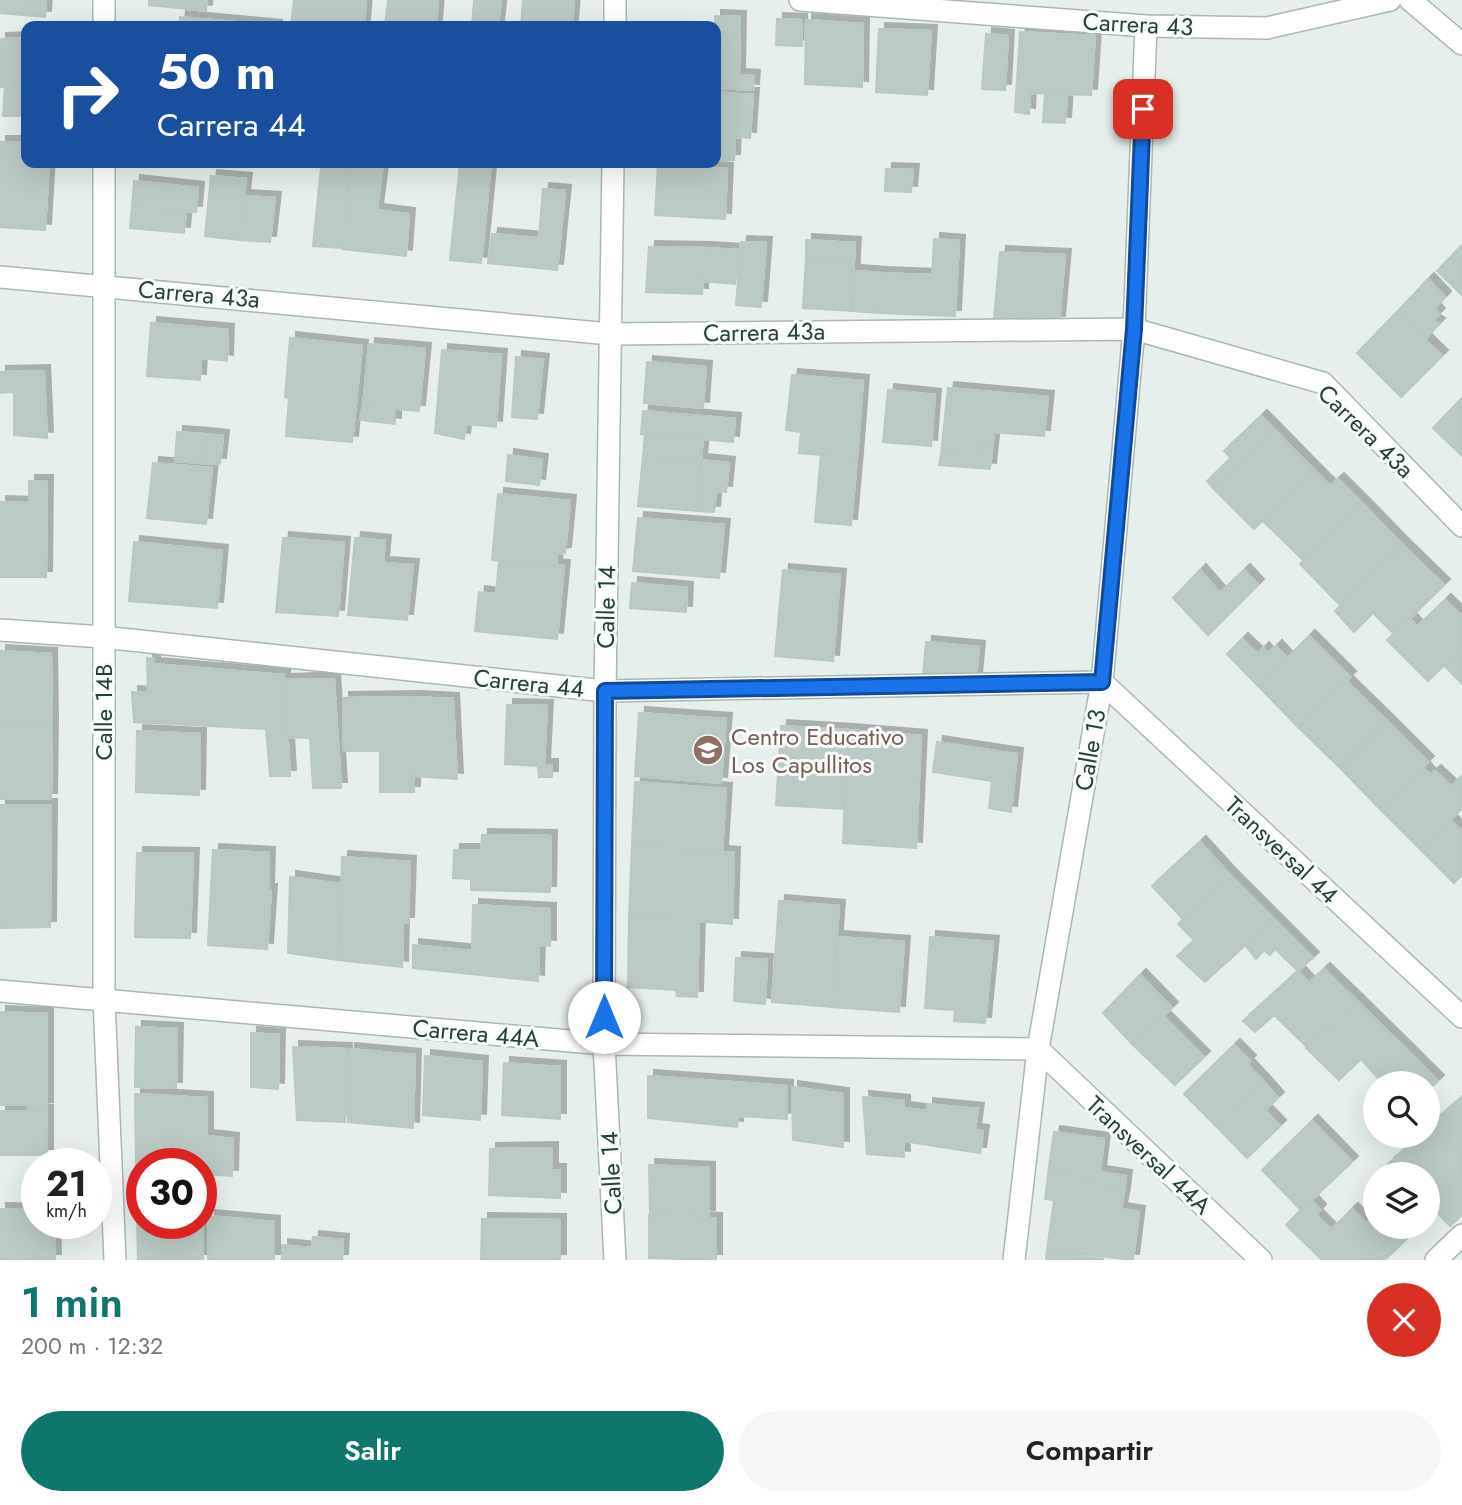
<!DOCTYPE html>
<html lang="es">
<meta charset="utf-8">
<style>
:root{--surface:#fff;--page:#f6f6f6;--text:#222;--muted:#767676;--accent:#0f766e}
body{margin:0;font-family:Jost,sans-serif;background:var(--page);color:var(--text);height:100vh;display:flex;flex-direction:column;font-size:26px;white-space:nowrap}
*{box-sizing:border-box;margin:0}
p{font-size:23px;color:var(--muted)}
.icon{flex:none;width:38px;height:38px;fill:none;stroke:currentColor;stroke-width:2;stroke-linecap:round;stroke-linejoin:round}
.map{position:relative;height:1260px;overflow:hidden}
.panel{display:flex;flex-direction:column;background:var(--surface);flex:1}
.panel>*{flex:none}
.banner{position:absolute;left:21px;top:21px;width:700px;height:147px;border-radius:14px;box-shadow:0 7px 28px #0002;background:#1a4fa0;color:#fff;overflow:hidden}
.controls{position:absolute;left:1363px;top:1071px;display:grid;gap:14px}
.controls a{display:grid;place-items:center;width:77px;height:77px;border-radius:50%;background:var(--surface);box-shadow:0 7px 28px #0002;font-size:35px}
.speed{position:absolute;left:21px;top:1148px;display:flex;gap:14px;font-size:35px;font-weight:700;text-align:center}
.speed>*{display:grid;place-content:center;width:91px;height:91px;border-radius:50%;background:var(--surface);box-shadow:0 7px 28px #0002;line-height:1}
.speed small{font-size:18px;font-weight:400}
.speed .limit{border:10px solid #d22;background:#fff;color:#111}
.pin{position:absolute;display:grid;place-items:center;width:60px;height:60px;color:#fff;margin:-30px;border-radius:14px;box-shadow:0 4px 10px #0006}
.me{position:absolute;width:77px;margin:-38px;rotate:0deg;stroke-linejoin:round;filter:drop-shadow(0 0 5px #0008)}
.turn{display:flex;align-items:center;gap:24px;height:147px;padding:0 21px;font-size:32px}
.turn .icon{width:91px;height:91px;stroke-width:2.5}
.turn b{display:block;font-size:49px;line-height:60px}
.round{display:grid;place-items:center;flex:none;width:74px;height:74px;border-radius:37px;background:var(--page)}
.summary{display:flex;align-items:center;justify-content:space-between;height:119px;padding:0 21px}
h1{font-size:42px;font-weight:600;line-height:52px;color:var(--accent)}
.primary-button{display:flex;gap:14px;margin-top:auto;padding:14px 21px}
.primary-button a{flex:1;height:80px;border-radius:42px;background:var(--accent);color:#fff;font-size:28px;font-weight:600;line-height:80px;text-align:center}
.primary-button a+a{background:var(--page);color:var(--text)}
.map>svg:first-child{display:block}
.building{fill:#bbcac4;stroke:#b8c9c2;stroke-width:2;filter:url(#shadow)}
.lines{fill:none;stroke-linecap:round;stroke-linejoin:round}
.minor-casing{stroke:#a8b8b2;stroke-width:24}
.minor{stroke:#fff;stroke-width:21}
.route-casing{stroke:#114b97;stroke-width:18}
.route{stroke:#1a73e8;stroke-width:12}
.labels{text-anchor:middle;dominant-baseline:central;stroke-width:6;stroke-linejoin:round;paint-order:stroke}
.street-label{font-size:24px;fill:#24423a;stroke:#f7fbf9}
.education-label{font-size:24px;fill:#785e54;stroke:#f7fbf9;text-anchor:start}
</style>
<div class="map">
<svg width="1462" height="1260" viewBox="0 0 1462 1260">
<defs>
<filter id="shadow"><feDropShadow dx="6" dy="-6" stdDeviation="0" flood-color="#0004"/></filter>
</defs>
<rect width="100%" height="100%" fill="#e6efeb"/>
<g class="building">
<polygon points="0,0 46,0 45,17 0,13"/>
<polygon points="149,0 207,0 206,11 149,5"/>
<polygon points="294,0 366,0 364,26 291,26"/>
<polygon points="388,0 438,0 436,26 385,26"/>
<polygon points="474,0 501,0 498,26 472,26"/>
<polygon points="523,0 574,0 572,26 521,26"/>
<polygon points="715,16 740,17 739,75 754,76 753,90 716,88"/>
<polygon points="180,17 277,26 179,26"/>
<polygon points="777,19 801,20 802,46 776,45"/>
<polygon points="806,20 863,24 862,87 805,84"/>
<polygon points="879,29 931,31 927,95 876,92"/>
<polygon points="1020,32 1095,36 1091,95 1030,93 1029,114 1015,112"/>
<polygon points="986,34 1008,36 1005,90 982,89"/>
<polygon points="26,38 26,87 0,87 0,39"/>
<polygon points="5,87 26,87 26,116 3,116"/>
<polygon points="716,92 738,94 737,121 751,122 750,138 735,137 734,160 716,160"/>
<polygon points="738,94 753,94 751,122 737,121"/>
<polygon points="1045,94 1067,94 1065,123 1043,122"/>
<polygon points="0,142 26,142 26,163 49,163 45,230 0,227"/>
<polygon points="325,163 351,163 350,169 325,167"/>
<polygon points="351,163 383,163 377,210 409,214 406,256 342,249"/>
<polygon points="460,163 491,163 481,263 450,260"/>
<polygon points="658,165 727,169 725,219 655,215"/>
<polygon points="321,167 350,169 342,248 313,246"/>
<polygon points="886,169 913,170 911,192 885,191"/>
<polygon points="211,176 246,179 239,240 205,236"/>
<polygon points="134,181 198,188 196,212 132,206"/>
<polygon points="543,189 565,191 557,270 488,263 492,234 539,238"/>
<polygon points="244,196 275,198 270,242 239,240"/>
<polygon points="132,206 186,212 184,233 130,228"/>
<polygon points="934,239 959,241 955,316 879,313 881,273 932,275"/>
<polygon points="806,240 855,243 854,261 806,258"/>
<polygon points="741,242 766,243 761,307 736,305"/>
<polygon points="1462,245 1462,295 1437,271"/>
<polygon points="649,247 705,248 702,294 646,292"/>
<polygon points="705,248 738,250 735,284 702,281"/>
<polygon points="1000,252 1065,255 1059,322 994,319"/>
<polygon points="806,258 854,261 852,311 803,308"/>
<polygon points="854,271 881,273 879,313 852,311"/>
<polygon points="1428,279 1445,297 1434,309 1439,314 1433,320 1439,324 1425,339 1397,312"/>
<polygon points="1397,312 1442,356 1401,397 1357,353"/>
<polygon points="151,323 228,330 227,361 201,358 200,380 147,376"/>
<polygon points="290,338 362,346 352,442 286,436 289,398 285,397"/>
<polygon points="369,344 425,349 419,411 363,406"/>
<polygon points="442,350 501,355 496,427 466,424 464,439 435,433"/>
<polygon points="516,357 543,360 537,419 512,417"/>
<polygon points="647,362 706,367 703,408 644,403"/>
<polygon points="44,371 47,438 14,435 14,392 0,393 0,372"/>
<polygon points="792,375 863,381 857,458 799,453 801,432 786,430"/>
<polygon points="948,388 1048,397 1044,436 994,432 993,441 979,440 977,457 941,454"/>
<polygon points="888,390 935,395 931,446 883,442"/>
<polygon points="1462,398 1462,456 1433,428"/>
<polygon points="363,406 395,409 395,424 360,420"/>
<polygon points="643,411 735,419 733,442 641,434"/>
<polygon points="1261,416 1274,429 1213,488 1207,481 1231,458 1224,451"/>
<polygon points="1274,429 1314,470 1254,529 1213,488"/>
<polygon points="177,432 203,434 200,463 175,461"/>
<polygon points="203,434 223,436 220,464 200,463"/>
<polygon points="645,434 703,439 701,460 643,456"/>
<polygon points="979,440 993,441 990,469 939,465 941,454 977,457"/>
<polygon points="821,454 857,458 851,525 815,522"/>
<polygon points="508,455 542,460 539,485 506,481"/>
<polygon points="643,456 701,460 697,511 638,506"/>
<polygon points="701,460 729,463 726,492 716,491 714,512 697,511"/>
<polygon points="153,463 212,468 206,524 147,518"/>
<polygon points="1314,470 1330,486 1338,479 1363,504 1304,561 1262,520"/>
<polygon points="29,481 47,481 46,577 0,577 0,502 29,503"/>
<polygon points="498,494 570,501 565,553 557,554 556,566 492,560"/>
<polygon points="1363,504 1403,545 1340,605 1300,564"/>
<polygon points="638,518 724,525 719,578 633,571"/>
<polygon points="283,538 344,543 338,616 276,612"/>
<polygon points="355,538 385,541 383,563 413,565 407,620 348,615"/>
<polygon points="134,542 222,551 217,608 129,601"/>
<polygon points="1403,545 1444,585 1394,634 1373,613 1354,632 1335,611"/>
<polygon points="499,561 564,566 557,639 475,631 479,592 496,594"/>
<polygon points="783,570 840,575 833,661 775,656"/>
<polygon points="1200,570 1220,593 1244,570 1258,585 1208,635 1173,598"/>
<polygon points="632,583 687,588 686,612 630,608"/>
<polygon points="1445,600 1462,617 1462,648 1428,681 1387,640 1410,618 1417,627"/>
<polygon points="1309,636 1350,677 1299,728 1259,687"/>
<polygon points="1242,639 1258,654 1263,648 1268,654 1276,646 1287,658 1259,687 1227,654"/>
<polygon points="926,642 979,647 976,680 923,675"/>
<polygon points="1462,648 1462,684 1444,665"/>
<polygon points="0,651 51,654 52,724 0,721"/>
<polygon points="147,658 154,659 154,664 284,675 290,776 270,776 266,729 134,722 132,692 148,693"/>
<polygon points="310,679 334,679 341,788 313,788 310,738 287,737 285,680"/>
<polygon points="1346,681 1387,721 1340,768 1299,728"/>
<polygon points="414,697 453,699 457,779 414,776"/>
<polygon points="414,697 414,792 380,792 380,751 344,751 343,698"/>
<polygon points="507,705 547,706 544,765 552,765 552,777 539,777 538,766 505,764"/>
<polygon points="639,713 726,719 721,783 635,776"/>
<polygon points="0,721 52,724 51,799 0,799"/>
<polygon points="1387,721 1428,762 1380,809 1340,768"/>
<polygon points="781,726 848,730 844,809 776,805"/>
<polygon points="848,730 921,736 916,848 843,843"/>
<polygon points="137,731 200,734 199,795 136,792"/>
<polygon points="937,742 1017,754 1011,812 989,808 992,781 933,772"/>
<polygon points="1423,767 1430,775 1435,771 1452,787 1462,775 1462,808 1421,850 1380,809"/>
<polygon points="635,782 726,789 722,852 632,845"/>
<polygon points="0,805 51,805 50,927 0,928"/>
<polygon points="1450,820 1462,832 1462,875 1454,883 1421,850"/>
<polygon points="482,835 551,836 550,892 471,890 471,879 453,878 454,850 481,850"/>
<polygon points="1200,842 1231,876 1183,919 1152,886"/>
<polygon points="632,845 734,853 732,924 629,916"/>
<polygon points="213,850 269,853 268,890 271,890 267,949 208,945"/>
<polygon points="137,853 193,854 190,938 135,937"/>
<polygon points="342,857 410,862 408,923 403,923 402,967 339,960"/>
<polygon points="1231,876 1274,919 1205,982 1177,956 1195,941 1178,924"/>
<polygon points="290,877 341,884 339,960 288,953"/>
<polygon points="779,901 839,906 832,1007 772,1002"/>
<polygon points="473,905 550,909 550,946 539,945 538,981 413,968 413,945 472,951"/>
<polygon points="629,916 699,921 697,997 677,996 676,990 628,987"/>
<polygon points="1274,919 1313,958 1298,971 1275,949 1270,955 1264,950 1256,959 1246,946"/>
<polygon points="837,937 904,942 899,1012 832,1007"/>
<polygon points="930,937 993,942 985,1023 954,1021 955,1010 925,1008"/>
<polygon points="736,958 767,960 765,1004 734,1001"/>
<polygon points="1324,969 1357,1001 1307,1047 1274,1015 1255,1032 1243,1021 1298,971 1309,983"/>
<polygon points="1140,975 1172,1008 1133,1045 1103,1013"/>
<polygon points="1357,1001 1406,1049 1377,1077 1361,1059 1339,1080 1306,1048"/>
<polygon points="0,1012 47,1014 47,1108 29,1110 27,1104 0,1105"/>
<polygon points="1163,1016 1204,1057 1175,1085 1133,1045"/>
<polygon points="136,1027 177,1029 176,1088 135,1087"/>
<polygon points="251,1033 279,1035 278,1089 251,1087"/>
<polygon points="1234,1045 1250,1061 1247,1064 1262,1080 1215,1125 1184,1094"/>
<polygon points="293,1047 346,1049 345,1122 297,1120"/>
<polygon points="349,1049 415,1055 413,1128 348,1122"/>
<polygon points="1406,1049 1438,1081 1428,1090 1428,1083 1383,1083 1377,1077"/>
<polygon points="425,1056 482,1062 480,1120 423,1115"/>
<polygon points="504,1063 560,1067 560,1119 502,1115"/>
<polygon points="648,1076 787,1086 787,1119 738,1116 737,1127 648,1118"/>
<polygon points="1262,1080 1278,1098 1265,1110 1280,1126 1247,1158 1215,1125"/>
<polygon points="792,1087 843,1094 843,1147 793,1140"/>
<polygon points="135,1094 207,1098 207,1136 233,1139 232,1176 201,1174 201,1164 142,1164 142,1168 136,1167"/>
<polygon points="863,1097 904,1101 904,1108 927,1111 927,1104 978,1109 975,1130 983,1131 980,1153 903,1141 904,1157 867,1154"/>
<polygon points="1462,1097 1462,1156 1430,1125"/>
<rect x="0" y="1111" width="47" height="44"/>
<polygon points="1312,1121 1352,1162 1301,1210 1262,1170"/>
<polygon points="1430,1125 1462,1156 1462,1215 1450,1226 1428,1203 1428,1174 1398,1174 1388,1164 1419,1136 1428,1136"/>
<polygon points="1054,1132 1104,1139 1100,1172 1126,1176 1124,1193 1049,1167"/>
<polygon points="552,1148 552,1170 560,1170 560,1198 489,1195 490,1149"/>
<polygon points="649,1165 709,1168 709,1216 650,1213"/>
<polygon points="1049,1167 1124,1193 1121,1209 1139,1212 1133,1260 1047,1250 1054,1200 1045,1199"/>
<polygon points="1311,1200 1320,1210 1316,1215 1331,1230 1352,1209 1394,1251 1385,1260 1322,1260 1286,1225"/>
<polygon points="0,1209 37,1210 37,1223 54,1223 55,1260 0,1260"/>
<polygon points="649,1215 716,1219 716,1260 649,1258"/>
<polygon points="1376,1215 1376,1227 1419,1227 1394,1251 1367,1223"/>
<polygon points="209,1216 274,1222 274,1260 208,1260"/>
<polygon points="482,1219 560,1220 560,1260 481,1260"/>
<polygon points="137,1222 203,1223 203,1260 138,1260"/>
<polygon points="313,1237 343,1240 342,1260 282,1260 282,1245 312,1248"/>
<polygon points="1047,1251 1103,1259 1103,1260 1046,1260"/>
</g>
<g class="lines">
<g class="minor-casing">
<g id="minor">
<polyline points="104,0 104,26"/>
<polyline points="800,0 1146,26 1267,28 1390,0"/>
<polyline points="1410,0 1462,44"/>
<polyline points="615,26 615,0"/>
<polyline points="104,163 104,999 115,1260"/>
<polyline points="613,163 605,691 604,1044 615,1260"/>
<polyline points="0,277 610,334 1134,329 1323,383 1462,526"/>
<polyline points="0,630 103,637 605,691 1102,682 1462,1017"/>
<polyline points="0,991 604,1044 1038,1049 1261,1260"/>
<polyline points="1014,1260 1038,1049 1102,682 1134,329 1146,26"/>
<polyline points="1436,1260 1462,1235"/>
</g>
</g>
<use href="#minor" class="minor"/>
</g>
<g class="lines">
<g class="route-casing">
<polyline id="route" points="604,1017 605,691 1102,682 1134,329 1143,109"/>
</g>
<use href="#route" class="route"/>
</g>
<defs>
<g id="school-disc" transform="scale(1.575)"><circle r="9.5" fill="#8d6e63" stroke="#f7fbf9"/><path d="M0-5L7-2L0 1L-7-2ZM-4 1L0 2.5L4 1V4Q0 6-4 4Z" fill="#fff"/></g>
</defs>
<g fill-rule="evenodd">
<use href="#school-disc" x="708" y="750"/>
</g>
<g class="labels">
<g class="street-label">
<text transform="translate(1138 24) rotate(3)">Carrera 43</text>
<text transform="translate(199 294) rotate(5)">Carrera 43a</text>
<text transform="translate(764 332) rotate(-1)">Carrera 43a</text>
<text transform="translate(1366 431) rotate(44)">Carrera 43a</text>
<text transform="translate(606 607) rotate(-89)">Calle 14</text>
<text transform="translate(529 683) rotate(6)">Carrera 44</text>
<text transform="translate(103 712) rotate(-90)">Calle 14B</text>
<text transform="translate(1090 750) rotate(-80)">Calle 13</text>
<text transform="translate(1282 850) rotate(43)">Transversal 44</text>
<text transform="translate(476 1033) rotate(5)">Carrera 44A</text>
<text transform="translate(1149 1155) rotate(43)">Transversal 44A</text>
<text transform="translate(611 1173) rotate(-93)">Calle 14</text>
</g>
<g class="education-label">
<text x="731" y="736">Centro Educativo<tspan x="731" dy="28">Los Capullitos</tspan></text>
</g>
</g>
</svg>
<div class="controls">
<a><svg class="icon" aria-label="search" viewBox="0 0 24 24"><circle cx="10" cy="10" r="6"/><path d="M15 15l6 6"/></svg></a>
<a><svg class="icon" aria-label="layers" viewBox="0 0 24 24"><path d="M12 4l9 5-9 5-9-5zM3 14l9 5 9-5"/></svg></a>
</div>
<div class="speed"><div>21<small>km/h</small></div><div class="limit">30</div></div>
<div class="pin" style="left:1143px;top:109px;background:#d93025"><svg class="icon" aria-label="arrive" viewBox="0 0 24 24"><path d="M6 21V4h12l-3 4 3 4H6"/></svg></div>
<svg class="me" style="left:604px;top:1017px" viewBox="-20 -20 40 40"><circle r="19" fill="#fff"/><path d="M0-13L10 11 0 6-10 11z" fill="#1a73e8"/></svg>
<div class="banner">
<div class="turn"><svg class="icon" aria-label="right" viewBox="0 0 24 24"><path d="M7 20v-9h11M14 6l5 5-5 5"/></svg><div><b>50 m</b>Carrera 44</div></div>
</div>
</div>
<section class="panel">
<div class="summary"><div><h1>1 min</h1><p>200 m · 12:32</p></div><a class="round" style="background:#d93025;color:#fff"><svg class="icon" aria-label="close" viewBox="0 0 24 24"><path d="M6 6l12 12M18 6L6 18"/></svg></a></div>
<div class="primary-button"><a>Salir</a><a>Compartir</a></div>
</section>
